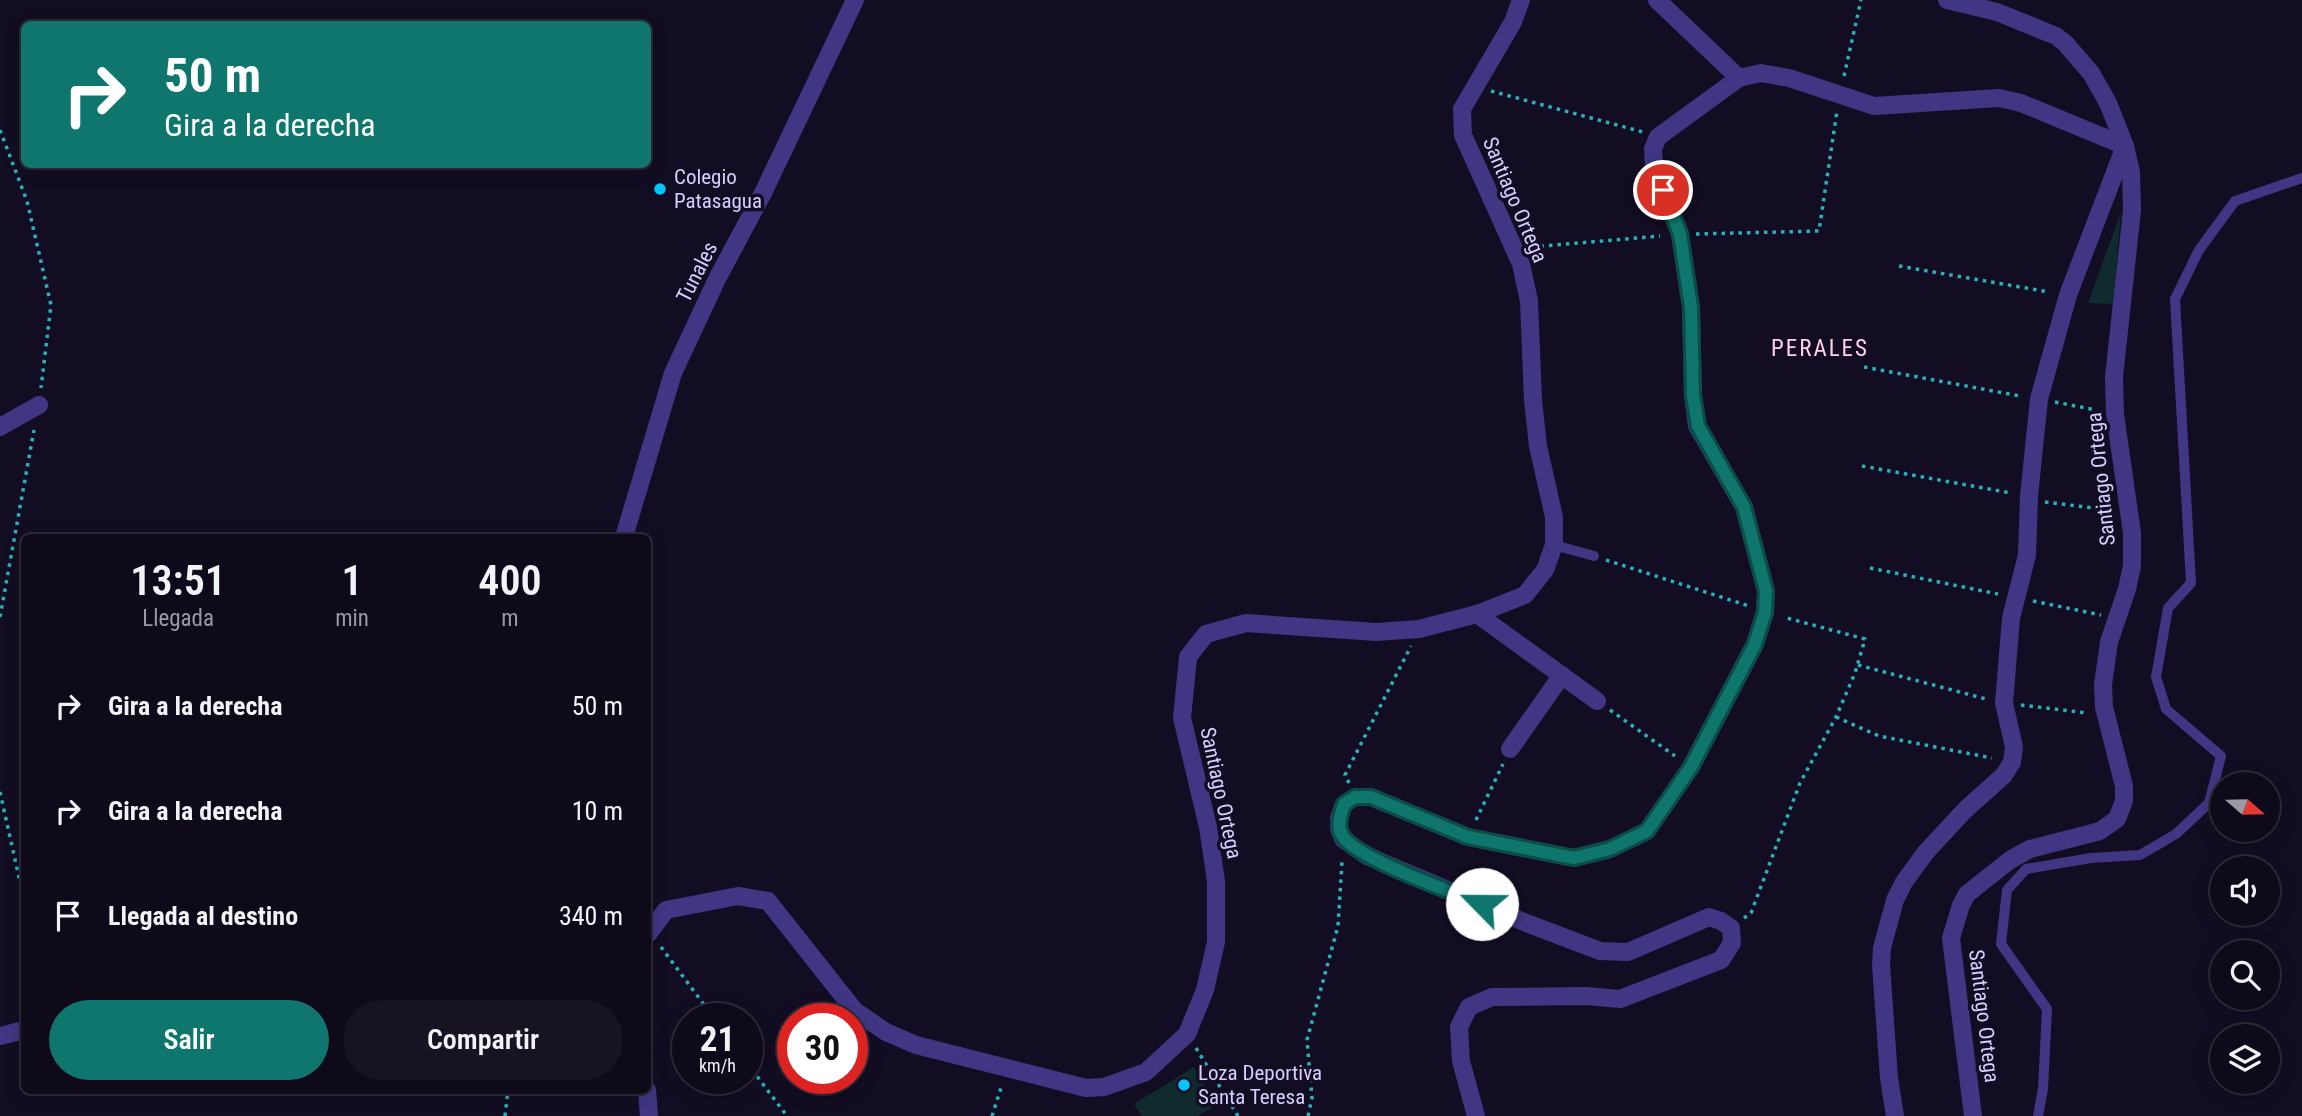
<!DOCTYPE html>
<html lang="es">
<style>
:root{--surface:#0e0a1a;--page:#171323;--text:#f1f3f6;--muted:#9b9aa2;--line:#2e2b39;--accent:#0f766e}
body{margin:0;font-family:"Roboto Condensed",sans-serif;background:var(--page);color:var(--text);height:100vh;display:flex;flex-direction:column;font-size:26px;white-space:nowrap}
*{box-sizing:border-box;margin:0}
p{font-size:23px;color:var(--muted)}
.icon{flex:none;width:38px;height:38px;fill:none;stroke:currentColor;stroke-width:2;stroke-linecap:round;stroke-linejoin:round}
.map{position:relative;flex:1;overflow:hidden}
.side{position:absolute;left:21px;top:534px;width:630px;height:560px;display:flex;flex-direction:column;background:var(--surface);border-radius:10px;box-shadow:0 4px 18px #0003,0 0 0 2px var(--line)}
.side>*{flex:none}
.top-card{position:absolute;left:21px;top:21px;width:630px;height:147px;border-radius:10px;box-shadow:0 4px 18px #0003,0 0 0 2px var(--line);background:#0f766e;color:#fff;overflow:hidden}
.needle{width:46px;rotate:110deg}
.buttons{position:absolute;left:2210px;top:772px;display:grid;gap:14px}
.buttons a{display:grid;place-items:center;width:70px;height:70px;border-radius:50%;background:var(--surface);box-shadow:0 4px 18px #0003,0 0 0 2px var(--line);font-size:35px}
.speed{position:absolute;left:672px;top:1003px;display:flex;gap:14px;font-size:35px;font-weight:700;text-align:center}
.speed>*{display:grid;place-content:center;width:91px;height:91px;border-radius:50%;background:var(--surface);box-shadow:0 4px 18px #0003,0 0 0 2px var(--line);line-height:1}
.speed small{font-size:18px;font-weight:400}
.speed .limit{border:10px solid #d22;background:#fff;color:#111}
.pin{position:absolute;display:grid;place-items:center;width:60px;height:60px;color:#fff;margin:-30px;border:4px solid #fff;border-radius:50%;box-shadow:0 2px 7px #0007}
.me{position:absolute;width:77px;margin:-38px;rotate:293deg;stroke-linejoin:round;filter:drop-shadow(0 0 5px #0008)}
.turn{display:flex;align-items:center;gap:24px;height:147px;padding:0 28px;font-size:32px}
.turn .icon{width:91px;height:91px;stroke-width:2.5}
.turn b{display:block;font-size:49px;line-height:60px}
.eta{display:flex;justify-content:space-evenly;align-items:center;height:119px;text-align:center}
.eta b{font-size:42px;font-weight:600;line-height:49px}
.cta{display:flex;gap:14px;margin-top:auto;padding:14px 28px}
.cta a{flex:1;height:80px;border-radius:42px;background:var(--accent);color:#fff;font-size:28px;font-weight:600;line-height:80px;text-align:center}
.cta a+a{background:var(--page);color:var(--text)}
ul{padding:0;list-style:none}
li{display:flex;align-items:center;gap:21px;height:105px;padding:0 28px}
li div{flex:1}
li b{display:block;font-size:26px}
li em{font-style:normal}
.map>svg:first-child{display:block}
.green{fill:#102b2d}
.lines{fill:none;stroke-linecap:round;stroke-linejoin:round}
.path{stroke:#29b1b8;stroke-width:3.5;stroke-dasharray:3.5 5;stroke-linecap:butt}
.service{stroke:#413684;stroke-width:10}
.minor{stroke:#413684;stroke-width:18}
.tertiary{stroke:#413684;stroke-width:18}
.route-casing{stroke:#0a4d48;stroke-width:18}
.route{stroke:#0f766e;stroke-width:12}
.poi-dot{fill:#00c6f9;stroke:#130d23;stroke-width:2.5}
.labels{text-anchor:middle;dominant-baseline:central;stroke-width:7;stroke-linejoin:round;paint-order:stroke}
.poi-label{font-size:21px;fill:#d9ceff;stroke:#130d23;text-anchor:start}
.street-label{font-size:21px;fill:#d9ceff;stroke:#130d23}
.neighbourhood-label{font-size:23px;letter-spacing:2px;fill:#ffd0e9;stroke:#130d23}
</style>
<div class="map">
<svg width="2302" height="1116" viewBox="0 0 2302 1116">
<rect width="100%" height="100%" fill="#130d23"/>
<g class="green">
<polygon points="2121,212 2113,304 2088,303"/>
<polygon points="1194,1067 1216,1105 1198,1116 1142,1116 1134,1104"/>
</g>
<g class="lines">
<g class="path">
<polyline points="1844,76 1861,0"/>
<polyline points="1491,91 1643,132"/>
<polyline points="0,130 27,201 51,305 41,388"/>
<polyline points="1696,234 1819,231 1837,111"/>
<polyline points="1532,247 1660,236"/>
<polyline points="1899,266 2049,292"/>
<polyline points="1864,367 2020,396"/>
<polyline points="2055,402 2096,410"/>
<polyline points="1862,466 2011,493"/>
<polyline points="2045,502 2110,510"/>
<polyline points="1606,560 1749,606"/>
<polyline points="1870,568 1998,594"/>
<polyline points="2033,601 2101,615"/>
<polyline points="0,617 34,430"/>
<polyline points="1858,665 1986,699"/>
<polyline points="2021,705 2087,713"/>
<polyline points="1610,710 1675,756"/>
<polyline points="1836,717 1879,736 1992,758"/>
<polyline points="1349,783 1345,775 1411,646"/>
<polyline points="0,792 24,900"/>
<polyline points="1476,820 1503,764"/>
<polyline points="1744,918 1751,913 1800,783 1836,717 1855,673 1865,639 1783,617"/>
<polyline points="661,947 714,1018"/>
<polyline points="1196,1048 1238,1116"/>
<polyline points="747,1063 787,1116"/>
<polyline points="505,1116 508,1090"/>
<polyline points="992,1116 1002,1085"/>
<polyline points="1308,1116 1312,1098 1307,1040 1338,926 1342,862"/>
</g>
<g class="service">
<polyline points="1554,545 1594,556"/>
<polyline points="2038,1116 2043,1089 2047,1009 2001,944 2007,890 2026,869 2091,858 2140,855 2176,834 2209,803 2221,756 2166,709 2156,677 2168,608 2191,583 2175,299 2199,250 2235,201 2302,178"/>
</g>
<g class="minor">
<polyline points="1657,0 1739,78"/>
<polyline points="0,427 39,405"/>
<polyline points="1477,614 1597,701"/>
<polyline points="1510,749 1562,675"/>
<polyline points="1476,1116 1461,1061 1459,1027 1469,1007 1492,997 1586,996 1620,999 1721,960 1732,943 1731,928 1721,921 1709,917 1628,952 1600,951 1529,924 1367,856 1343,839 1339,829 1339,818 1344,804 1355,797 1371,797 1468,837 1574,858 1610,849 1647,831 1691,767 1755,644 1765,612 1766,591 1744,507 1697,426 1693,395 1691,307 1680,234 1654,167 1653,149 1658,137 1739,78 1761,73 1789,78 1874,106 1999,98 2021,103 2125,146 2068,295 2039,399 2029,496 2027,555 2011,618 2004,703 2014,747 2012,762 2004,775 1965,810 1926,852 1904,882 1895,900 1882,948 1881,965 1889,1078 1895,1116"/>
</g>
<g class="tertiary">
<polyline points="1947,0 1997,12 2056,36 2065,43 2091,73 2108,103 2125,146 2131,172 2132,210 2114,377 2115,414 2132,533 2132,566 2127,589 2109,642 2103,685 2104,707 2124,786 2124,801 2117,819 2100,831 2030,849 2010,860 1967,894 1961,905 1951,938 1973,1116"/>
<polyline points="624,537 673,373 717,279 764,191 855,0"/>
<polyline points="648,934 666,910 738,896 768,901 855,1011 886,1032 916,1045 1086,1088 1104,1087 1146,1072 1187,1034 1205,990 1216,942 1216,881 1208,827 1182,718 1188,657 1206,634 1246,623 1376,632 1419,629 1477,614 1525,595 1545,570 1554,545 1554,517 1538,446 1533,400 1529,301 1521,264 1463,135 1462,109 1513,22 1521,0"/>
<polyline points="0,1036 24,1030"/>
<polyline points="647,1090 649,1116"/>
</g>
</g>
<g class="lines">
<g class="route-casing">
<path id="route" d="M1482,904C1455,893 1354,858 1342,835C1336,825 1341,815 1344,804L1355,797H1371L1468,837L1574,858L1610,849L1647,831L1691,767L1755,644L1765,612L1766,591L1744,507L1698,426L1693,395L1691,307L1680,234L1663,190"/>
</g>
<use href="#route" class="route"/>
</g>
<g class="poi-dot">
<circle cx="660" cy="189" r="7"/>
<circle cx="1184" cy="1085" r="7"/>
</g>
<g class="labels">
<g class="poi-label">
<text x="674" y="177">Colegio<tspan x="674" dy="24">Patasagua</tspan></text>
<text x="1198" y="1073">Loza Deportiva<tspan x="1198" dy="24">Santa Teresa</tspan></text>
</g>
<g class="street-label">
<text transform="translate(1515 200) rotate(67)">Santiago Ortega</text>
<text transform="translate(697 272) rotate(-63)">Tunales</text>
<text transform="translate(2101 479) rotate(-96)">Santiago Ortega</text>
<text transform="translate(1221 793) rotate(78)">Santiago Ortega</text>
<text transform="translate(1984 1016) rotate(83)">Santiago Ortega</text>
</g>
<g class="neighbourhood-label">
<text x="1820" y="348">PERALES</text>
</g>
</g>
</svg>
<div class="buttons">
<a><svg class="needle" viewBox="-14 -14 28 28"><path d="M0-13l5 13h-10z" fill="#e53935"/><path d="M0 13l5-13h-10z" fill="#9b9aa2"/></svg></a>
<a><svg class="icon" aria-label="sound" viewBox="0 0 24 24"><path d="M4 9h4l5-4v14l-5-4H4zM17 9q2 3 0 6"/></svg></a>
<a><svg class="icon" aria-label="search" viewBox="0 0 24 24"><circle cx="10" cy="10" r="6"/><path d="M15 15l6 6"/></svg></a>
<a><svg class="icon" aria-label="layers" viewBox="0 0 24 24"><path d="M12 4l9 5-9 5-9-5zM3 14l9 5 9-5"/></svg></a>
</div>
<div class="speed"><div>21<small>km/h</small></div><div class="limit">30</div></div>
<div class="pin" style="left:1663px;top:190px;background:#d93025"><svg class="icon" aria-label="arrive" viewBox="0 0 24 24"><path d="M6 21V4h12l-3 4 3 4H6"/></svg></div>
<svg class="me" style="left:1482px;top:904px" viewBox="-20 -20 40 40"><circle r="19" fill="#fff"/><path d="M0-13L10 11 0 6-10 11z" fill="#0f766e"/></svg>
<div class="top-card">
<div class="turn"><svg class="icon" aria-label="right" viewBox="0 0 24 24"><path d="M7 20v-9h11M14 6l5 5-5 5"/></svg><div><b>50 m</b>Gira a la derecha</div></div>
</div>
<section class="side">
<div class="eta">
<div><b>13:51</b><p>Llegada</p></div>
<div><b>1</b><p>min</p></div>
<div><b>400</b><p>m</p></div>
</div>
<ul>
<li><svg class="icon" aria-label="right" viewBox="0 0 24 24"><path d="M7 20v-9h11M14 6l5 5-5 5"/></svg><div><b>Gira a la derecha</b></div><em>50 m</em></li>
<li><svg class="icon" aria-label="right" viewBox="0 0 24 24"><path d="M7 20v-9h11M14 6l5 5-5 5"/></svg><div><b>Gira a la derecha</b></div><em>10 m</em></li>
<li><svg class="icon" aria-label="arrive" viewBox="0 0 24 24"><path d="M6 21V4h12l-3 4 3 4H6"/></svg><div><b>Llegada al destino</b></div><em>340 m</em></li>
</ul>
<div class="cta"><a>Salir</a><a>Compartir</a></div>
</section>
</div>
